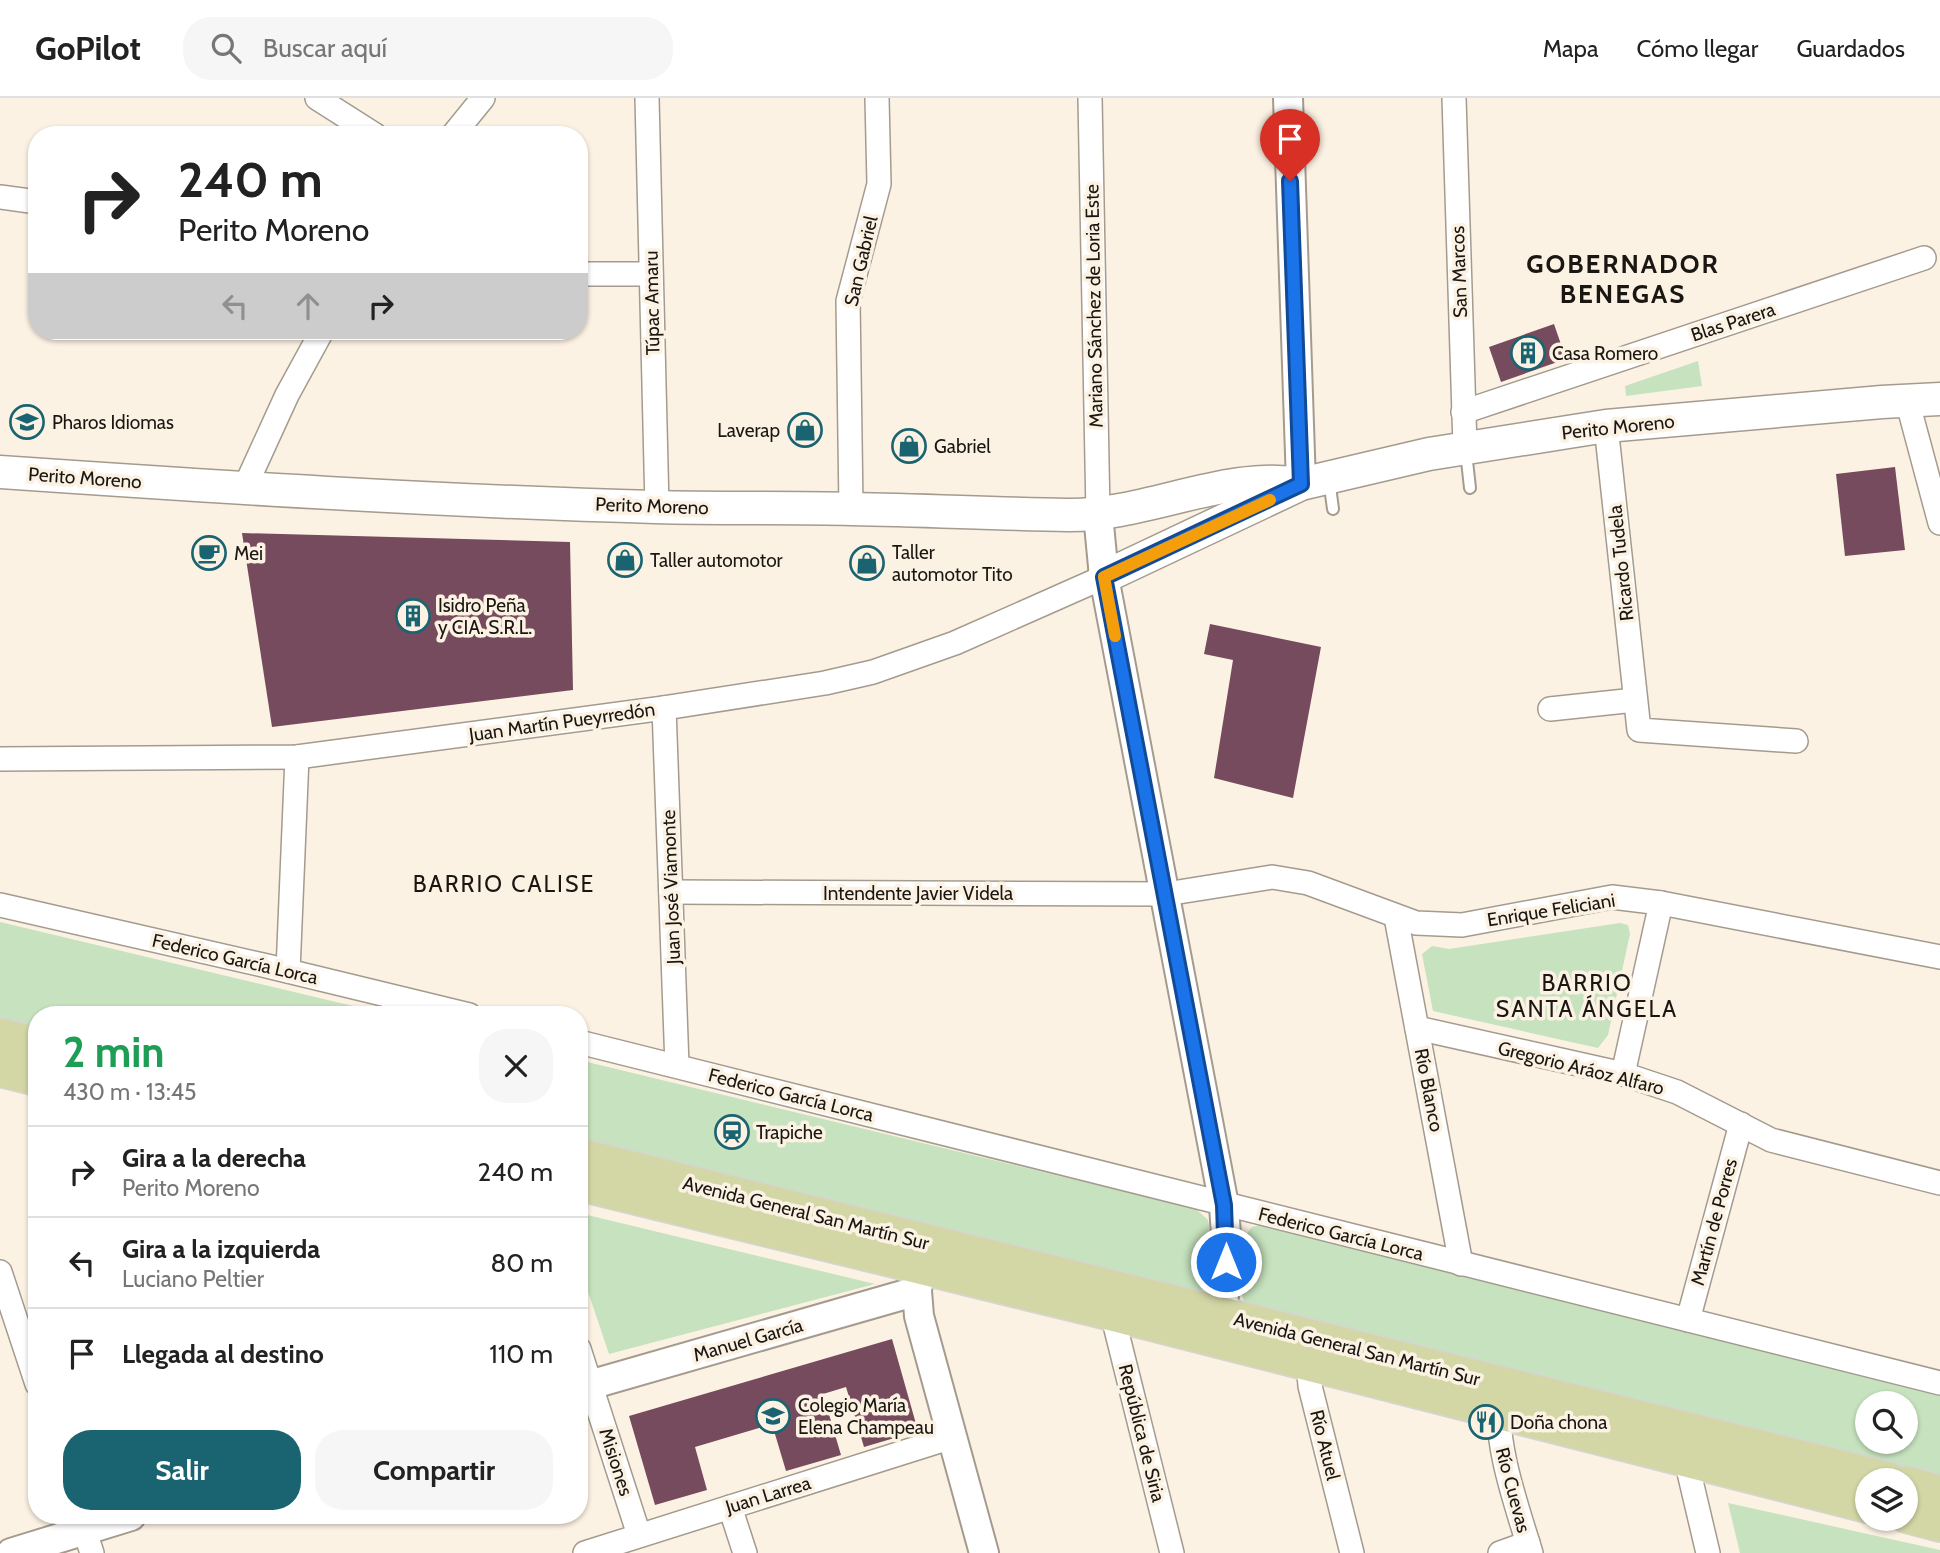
<!DOCTYPE html>
<html lang="es">
<meta charset="utf-8">
<style>
:root{--surface:#fff;--page:#f6f6f6;--text:#222;--muted:#767676;--line:#e0e0e0;--accent:#1a6371}
body{margin:0;font-family:Cabin,sans-serif;background:var(--page);color:var(--text);height:100vh;display:flex;flex-direction:column;font-size:26px;white-space:nowrap}
*{box-sizing:border-box;margin:0}
p{font-size:23px;color:var(--muted)}
.icon{flex:none;width:38px;height:38px;fill:none;stroke:currentColor;stroke-width:2;stroke-linecap:round;stroke-linejoin:round}
.map{position:relative;flex:1;overflow:hidden}
.details{position:absolute;left:28px;top:908px;width:560px;height:518px;display:flex;flex-direction:column;background:var(--surface);border-radius:28px;box-shadow:0 2px 5px #0004}
.details>*{flex:none}
.guide{position:absolute;left:28px;top:28px;width:560px;height:214px;border-radius:28px;box-shadow:0 2px 5px #0004;background:#fff;color:var(--text);overflow:hidden}
.tools{position:absolute;left:1855px;top:1293px;display:grid;gap:14px}
.tools a{display:grid;place-items:center;width:63px;height:63px;border-radius:50%;background:var(--surface);box-shadow:0 2px 5px #0004;font-size:35px}
.pin{position:absolute;display:grid;place-items:center;width:60px;height:60px;color:#fff;margin:-72px -30px;border-radius:50% 50% 50% 0;rotate:-45deg;box-shadow:0 0 7px #0007}
.pin .icon{rotate:45deg}
.me{position:absolute;width:77px;margin:-38px;rotate:0deg;stroke-linejoin:round;filter:drop-shadow(0 0 5px #0008)}
.turn{display:flex;align-items:center;gap:24px;height:147px;padding:0 35px;font-size:32px}
.turn .icon{width:91px;height:91px;stroke-width:2.5}
.turn b{display:block;font-size:49px;line-height:60px}
.lanes{display:flex;align-items:center;height:66px;padding:0 35px;background:#0003;justify-content:center;gap:35px;direction:ltr}
.lanes .off{opacity:.35}
.round{display:grid;place-items:center;flex:none;width:74px;height:74px;border-radius:28px;background:var(--page)}
.summary{display:flex;align-items:center;justify-content:space-between;height:119px;padding:0 35px}
h1{font-size:42px;font-weight:700;line-height:52px;color:#1e9e55}
.button{display:flex;gap:14px;margin-top:auto;padding:14px 35px}
.button a{flex:1;height:80px;border-radius:28px;background:var(--accent);color:#fff;font-size:28px;font-weight:700;line-height:80px;text-align:center}
.button a+a{background:var(--page);color:var(--text)}
ul{padding:0;list-style:none}
li{display:flex;align-items:center;gap:21px;height:91px;padding:0 35px;border-top:2px solid var(--line)}
li div{flex:1}
li b{display:block;font-size:26px}
li em{font-style:normal}
header{display:flex;align-items:center;gap:42px;box-sizing:border-box;height:98px;padding:0 35px;background:var(--surface);border-bottom:2px solid var(--line)}
header strong{font-size:33px}
nav{display:flex;gap:38px;margin-inline-start:auto;font-size:24px}
.search{width:490px;height:63px;background:var(--page);display:flex;align-items:center;gap:18px;box-sizing:border-box;padding:0 24px;border-radius:28px;color:var(--muted);font-size:26px}
.map>svg:first-child{display:block}
.green{fill:#c6e2be;fill-rule:evenodd}
.building{fill:#764b5e}
.lines{fill:none;stroke-linecap:round;stroke-linejoin:round}
.service-casing{stroke:#a49b8e;stroke-width:14}
.minor-casing{stroke:#a49b8e;stroke-width:26}
.tertiary-casing{stroke:#a49b8e;stroke-width:32}
.secondary-casing{stroke:#a49b8e;stroke-width:35}
.primary-casing{stroke:#d6d5d4;stroke-width:38}
.service{stroke:#fff;stroke-width:10}
.minor{stroke:#fff;stroke-width:23}
.tertiary{stroke:#fff;stroke-width:28}
.secondary{stroke:#fff;stroke-width:32}
.primary{stroke:#d3d7a6;stroke-width:35}
.route-casing{stroke:#114b97;stroke-width:18}
.route{stroke:#1a73e8;stroke-width:12}
.slow{stroke:#f59e0b;stroke-width:12}
.labels{text-anchor:middle;dominant-baseline:central;stroke-width:7;stroke-linejoin:round;paint-order:stroke}
.street-label{font-size:19px;fill:#1a1612;stroke:#fcf2e3}
.poi-label{font-size:19px;fill:#1a1612;stroke:#fcf2e3;text-anchor:start}
.quarter-label{font-size:23px;letter-spacing:2px;fill:#1a1612;stroke:#fcf2e3}
.district-label{font-size:26px;font-weight:bold;letter-spacing:2px;fill:#1a1612;stroke:#fcf2e3}
</style>
<header>
<strong>GoPilot</strong>
<div class="search"><svg class="icon" aria-label="search" viewBox="0 0 24 24"><circle cx="10" cy="10" r="6"/><path d="M15 15l6 6"/></svg>Buscar aquí</div>
<nav><a>Mapa</a><a>Cómo llegar</a><a>Guardados</a></nav>
</header>
<div class="map">
<svg width="1940" height="1455" viewBox="0 0 1940 1455">
<rect width="100%" height="100%" fill="#fcf2e3"/>
<g class="green">
<polygon points="1698,263 1702,288 1626,298 1625,288"/>
<polygon points="0,824 391,917 37,917 37,936 0,925"/>
<polygon points="1620,825 1628,827 1630,836 1608,937 1598,950 1433,913 1422,856 1432,848 1449,851"/>
<polygon points="579,962 1196,1111 1208,1122 1209,1127 1207,1187 1199,1195 579,1042"/>
<polygon points="579,1115 875,1186 609,1256 579,1167"/>
<path d="M1261,1127L1940,1296V1387L1249,1211C1234,1192 1234,1147 1252,1129ZM1867,1306H1906V1344H1867Z"/>
<polygon points="1728,1405 1940,1452 1940,1455 1740,1455"/>
</g>
<g class="building">
<polygon points="1554,226 1566,261 1501,284 1489,249"/>
<polygon points="1895,369 1905,452 1845,458 1836,376"/>
<polygon points="242,435 570,444 573,592 272,629"/>
<polygon points="1210,526 1321,549 1293,700 1214,680 1233,562 1204,556"/>
<polygon points="892,1241 918,1333 864,1349 846,1289 823,1296 841,1357 786,1373 772,1326 695,1349 707,1392 655,1407 629,1318"/>
</g>
<g class="lines">
<g class="service-casing">
<g id="service">
<polyline points="1466,354 1470,390"/>
<polyline points="1329,381 1333,411"/>
</g>
</g>
<g class="minor-casing">
<g id="minor">
<polyline points="317,0 375,37"/>
<polyline points="647,0 657,409"/>
<polyline points="1090,0 1098,416"/>
<polyline points="1454,0 1465,349"/>
<polyline points="453,37 483,0"/>
<polyline points="0,99 37,104"/>
<polyline points="579,176 651,176"/>
<polyline points="1907,302 1940,425"/>
<polyline points="1463,314 1924,160"/>
<polyline points="1606,328 1639,632 1796,643"/>
<polyline points="244,391 287,297 322,233"/>
<polyline points="851,410 848,203 879,86 877,0"/>
<polyline points="664,610 677,968"/>
<polyline points="1550,611 1635,602"/>
<polyline points="0,661 297,659 664,610 825,585 873,574 955,545 1104,479"/>
<polyline points="671,794 1166,796 1272,779 1308,785 1416,825 1462,827 1612,799 1661,805 1940,859"/>
<polyline points="0,807 267,868 469,917"/>
<polyline points="1396,819 1461,1166"/>
<polyline points="288,873 297,659"/>
<polyline points="1417,930 1623,976 1677,994 1771,1042 1940,1085"/>
<polyline points="579,944 1940,1285"/>
<polyline points="1623,976 1661,805"/>
<polyline points="0,1174 37,1286"/>
<polyline points="1112,1215 1172,1455"/>
<polyline points="1688,1222 1741,1026"/>
<polyline points="579,1251 639,1437"/>
<polyline points="1307,1252 1310,1288 1352,1455"/>
<path d="M1501,1302C1492,1340 1519,1415 1531,1455"/>
<polyline points="1691,1349 1687,1366 1708,1455"/>
<polyline points="730,1409 745,1455"/>
<polyline points="80,1418 92,1455"/>
<polyline points="585,1455 952,1339"/>
<polyline points="1500,1455 1528,1445"/>
</g>
</g>
<g class="tertiary-casing">
<g id="tertiary">
<polyline points="1288,0 1301,386"/>
<polyline points="1098,416 1104,479 1224,1107 1227,1153 1221,1238"/>
<polyline points="919,1176 917,1193 919,1218 984,1455"/>
<polyline points="579,1290 917,1193"/>
<polyline points="11,1455 131,1418"/>
</g>
</g>
<g class="secondary-casing">
<g id="secondary">
<path d="M0,374C218,389 436,403 655,409C720,411 786,409 852,411C924,412 996,416 1068,417C1145,418 1227,373 1301,386"/>
<polyline points="1104,479 1301,386 1429,356 1606,328 1882,304 1940,301"/>
</g>
</g>
<g class="primary-casing">
<g id="primary">
<polyline points="0,938 37,947"/>
<polyline points="0,971 37,980"/>
<polyline points="579,1058 1889,1382"/>
<polyline points="579,1085 1112,1215 1867,1407"/>
<polyline points="1906,1386 1940,1395"/>
<polyline points="1906,1417 1940,1426"/>
</g>
</g>
<use href="#service" class="service"/>
<use href="#minor" class="minor"/>
<use href="#tertiary" class="tertiary"/>
<use href="#secondary" class="secondary"/>
<use href="#primary" class="primary"/>
</g>
<g class="lines">
<g class="route-casing">
<polyline id="route" points="1226,1164 1224,1107 1104,479 1301,386 1290,83"/>
</g>
<use href="#route" class="route"/>
<polyline class="slow" points="1115,538 1104,479 1270,402"/>
</g>
<defs>
<g id="building-ring" transform="scale(1.75)"><circle r="9.5" fill="#fcf2e3" stroke="#1a6371" stroke-width="1.5"/><path d="M-4-6H4V6H1V3H-1V6H-4ZM-2.5-4.3h1.7v1.8h-1.7ZM.8-4.3h1.7v1.8H.8ZM-2.5-1h1.7V.8h-1.7ZM.8-1h1.7V.8H.8Z" fill="#1a6371"/></g>
<g id="school-ring" transform="scale(1.75)"><circle r="9.5" fill="#fcf2e3" stroke="#1a6371" stroke-width="1.5"/><path d="M0-5L7-2L0 1L-7-2ZM-4 1L0 2.5L4 1V4Q0 6-4 4Z" fill="#1a6371"/></g>
<g id="shop-ring" transform="scale(1.75)"><circle r="9.5" fill="#fcf2e3" stroke="#1a6371" stroke-width="1.5"/><path d="M-5-2.5h2.3a2.7 3.5 0 0 1 5.4 0H5L5.5 6h-11ZM-1.5-2.5h3a1.5 2.3 0 0 0-3 0Z" fill="#1a6371"/></g>
<g id="cafe-ring" transform="scale(1.75)"><circle r="9.5" fill="#fcf2e3" stroke="#1a6371" stroke-width="1.5"/><path d="M-5.5-4.5H6V0H3Q3 3.5 0 3.5H-2.5Q-5.5 3.5-5.5 0ZM3-3.2v2h1.7v-2ZM-6 4.5H4V6H-6Z" fill="#1a6371"/></g>
<g id="station-ring" transform="scale(1.75)"><circle r="9.5" fill="#fcf2e3" stroke="#1a6371" stroke-width="1.5"/><path d="M-3-6H3Q5-6 5-4V2Q5 4 3 4L4.5 6H3L1.5 4h-3L-3 6H-4.5L-3 4Q-5 4-5 2V-4Q-5-6-3-6ZM-3.5-4v3h7v-3ZM-3.5 1v1.5H-2V1ZM2 1v1.5H3.5V1Z" fill="#1a6371"/></g>
<g id="restaurant-ring" transform="scale(1.75)"><circle r="9.5" fill="#fcf2e3" stroke="#1a6371" stroke-width="1.5"/><path d="M-5-6h1v4h1v-4h1v4h1v-4h1v5L-1.5 .5V6h-2V.5L-5-1ZM5-6V6H3V1.5H1.5Q1.5-4 5-6Z" fill="#1a6371"/></g>
</defs>
<g fill-rule="evenodd">
<use href="#building-ring" x="1528" y="255"/>
<use href="#school-ring" x="27" y="324"/>
<use href="#shop-ring" x="805" y="332"/>
<use href="#shop-ring" x="909" y="348"/>
<use href="#cafe-ring" x="209" y="455"/>
<use href="#shop-ring" x="625" y="462"/>
<use href="#shop-ring" x="867" y="465"/>
<use href="#building-ring" x="413" y="518"/>
<use href="#station-ring" x="732" y="1034"/>
<use href="#school-ring" x="773" y="1318"/>
<use href="#restaurant-ring" x="1486" y="1324"/>
</g>
<g class="labels">
<g class="street-label">
<text transform="translate(861 163) rotate(-77)">San Gabriel</text>
<text transform="translate(1459 174) rotate(-92)">San Marcos</text>
<text transform="translate(652 205) rotate(-91)">Túpac Amaru</text>
<text transform="translate(1094 208) rotate(-91)">Mariano Sánchez de Loria Este</text>
<text transform="translate(1733 224) rotate(-18)">Blas Parera</text>
<text transform="translate(1618 329) rotate(-6)">Perito Moreno</text>
<text transform="translate(85 380) rotate(4)">Perito Moreno</text>
<text transform="translate(652 408) rotate(2)">Perito Moreno</text>
<text transform="translate(1621 465) rotate(-96)">Ricardo Tudela</text>
<text transform="translate(562 624) rotate(-8)">Juan Martín Pueyrredón</text>
<text transform="translate(671 789) rotate(-92)">Juan José Viamonte</text>
<text x="918" y="795">Intendente Javier Videla</text>
<text transform="translate(1551 812) rotate(-9)">Enrique Feliciani</text>
<text transform="translate(235 861) rotate(13)">Federico García Lorca</text>
<text transform="translate(1581 970) rotate(14)">Gregorio Aráoz Alfaro</text>
<text transform="translate(1429 992) rotate(79)">Río Blanco</text>
<text transform="translate(791 997) rotate(14)">Federico García Lorca</text>
<text transform="translate(806 1115) rotate(14)">Avenida General San Martín Sur</text>
<text transform="translate(1714 1124) rotate(-75)">Martín de Porres</text>
<text transform="translate(1341 1136) rotate(14)">Federico García Lorca</text>
<text transform="translate(748 1242) rotate(-16)">Manuel García</text>
<text transform="translate(1357 1251) rotate(14)">Avenida General San Martín Sur</text>
<text transform="translate(1142 1335) rotate(76)">República de Siria</text>
<text transform="translate(1325 1347) rotate(76)">Río Atuel</text>
<text transform="translate(616 1364) rotate(72)">Misiones</text>
<text transform="translate(1513 1392) rotate(75)">Río Cuevas</text>
<text transform="translate(768 1397) rotate(-17)">Juan Larrea</text>
</g>
<g class="poi-label">
<text x="1552" y="255">Casa Romero</text>
<text x="52" y="324">Pharos Idiomas</text>
<text x="780" y="332" text-anchor="end">Laverap</text>
<text x="934" y="348">Gabriel</text>
<text x="892" y="454">Taller<tspan x="892" dy="22">automotor Tito</tspan></text>
<text x="234" y="455">Mei</text>
<text x="650" y="462">Taller automotor</text>
<text x="438" y="507">Isidro Peña<tspan x="438" dy="22">y CIA. S.R.L.</tspan></text>
<text x="756" y="1034">Trapiche</text>
<text x="798" y="1307">Colegio María<tspan x="798" dy="22">Elena Champeau</tspan></text>
<text x="1510" y="1324">Doña chona</text>
</g>
<g class="quarter-label">
<text x="504" y="786">BARRIO CALISE</text>
<text x="1587" y="885">BARRIO<tspan x="1587" dy="26">SANTA ÁNGELA</tspan></text>
</g>
<g class="district-label">
<text x="1623" y="166">GOBERNADOR<tspan x="1623" dy="30">BENEGAS</tspan></text>
</g>
</g>
</svg>
<div class="tools">
<a><svg class="icon" aria-label="search" viewBox="0 0 24 24"><circle cx="10" cy="10" r="6"/><path d="M15 15l6 6"/></svg></a>
<a><svg class="icon" aria-label="layers" viewBox="0 0 24 24"><path d="M12 4l9 5-9 5-9-5zM3 14l9 5 9-5"/></svg></a>
</div>
<div class="pin" style="left:1290px;top:83px;background:#d93025"><svg class="icon" aria-label="arrive" viewBox="0 0 24 24"><path d="M6 21V4h12l-3 4 3 4H6"/></svg></div>
<svg class="me" style="left:1226px;top:1164px" viewBox="-20 -20 40 40"><circle r="17" fill="#1a73e8" stroke="#fff" stroke-width="3"/><path d="M0-11L8 9 0 5-8 9z" fill="#fff"/></svg>
<div class="guide">
<div class="turn"><svg class="icon" aria-label="right" viewBox="0 0 24 24"><path d="M7 20v-9h11M14 6l5 5-5 5"/></svg><div><b>240 m</b>Perito Moreno</div></div>
<div class="lanes"><svg class="icon off" aria-label="left" viewBox="0 0 24 24"><path d="M17 20v-9H6M10 6l-5 5 5 5"/></svg><svg class="icon off" aria-label="ahead" viewBox="0 0 24 24"><path d="M12 20V5M6 11l6-6 6 6"/></svg><svg class="icon" aria-label="right" viewBox="0 0 24 24"><path d="M7 20v-9h11M14 6l5 5-5 5"/></svg></div>
</div>
<section class="details">
<div class="summary"><div><h1>2 min</h1><p>430 m · 13:45</p></div><a class="round"><svg class="icon" aria-label="close" viewBox="0 0 24 24"><path d="M6 6l12 12M18 6L6 18"/></svg></a></div>
<ul>
<li><svg class="icon" aria-label="right" viewBox="0 0 24 24"><path d="M7 20v-9h11M14 6l5 5-5 5"/></svg><div><b>Gira a la derecha</b><p>Perito Moreno</p></div><em>240 m</em></li>
<li><svg class="icon" aria-label="left" viewBox="0 0 24 24"><path d="M17 20v-9H6M10 6l-5 5 5 5"/></svg><div><b>Gira a la izquierda</b><p>Luciano Peltier</p></div><em>80 m</em></li>
<li><svg class="icon" aria-label="arrive" viewBox="0 0 24 24"><path d="M6 21V4h12l-3 4 3 4H6"/></svg><div><b>Llegada al destino</b></div><em>110 m</em></li>
</ul>
<div class="button"><a>Salir</a><a>Compartir</a></div>
</section>
</div>
